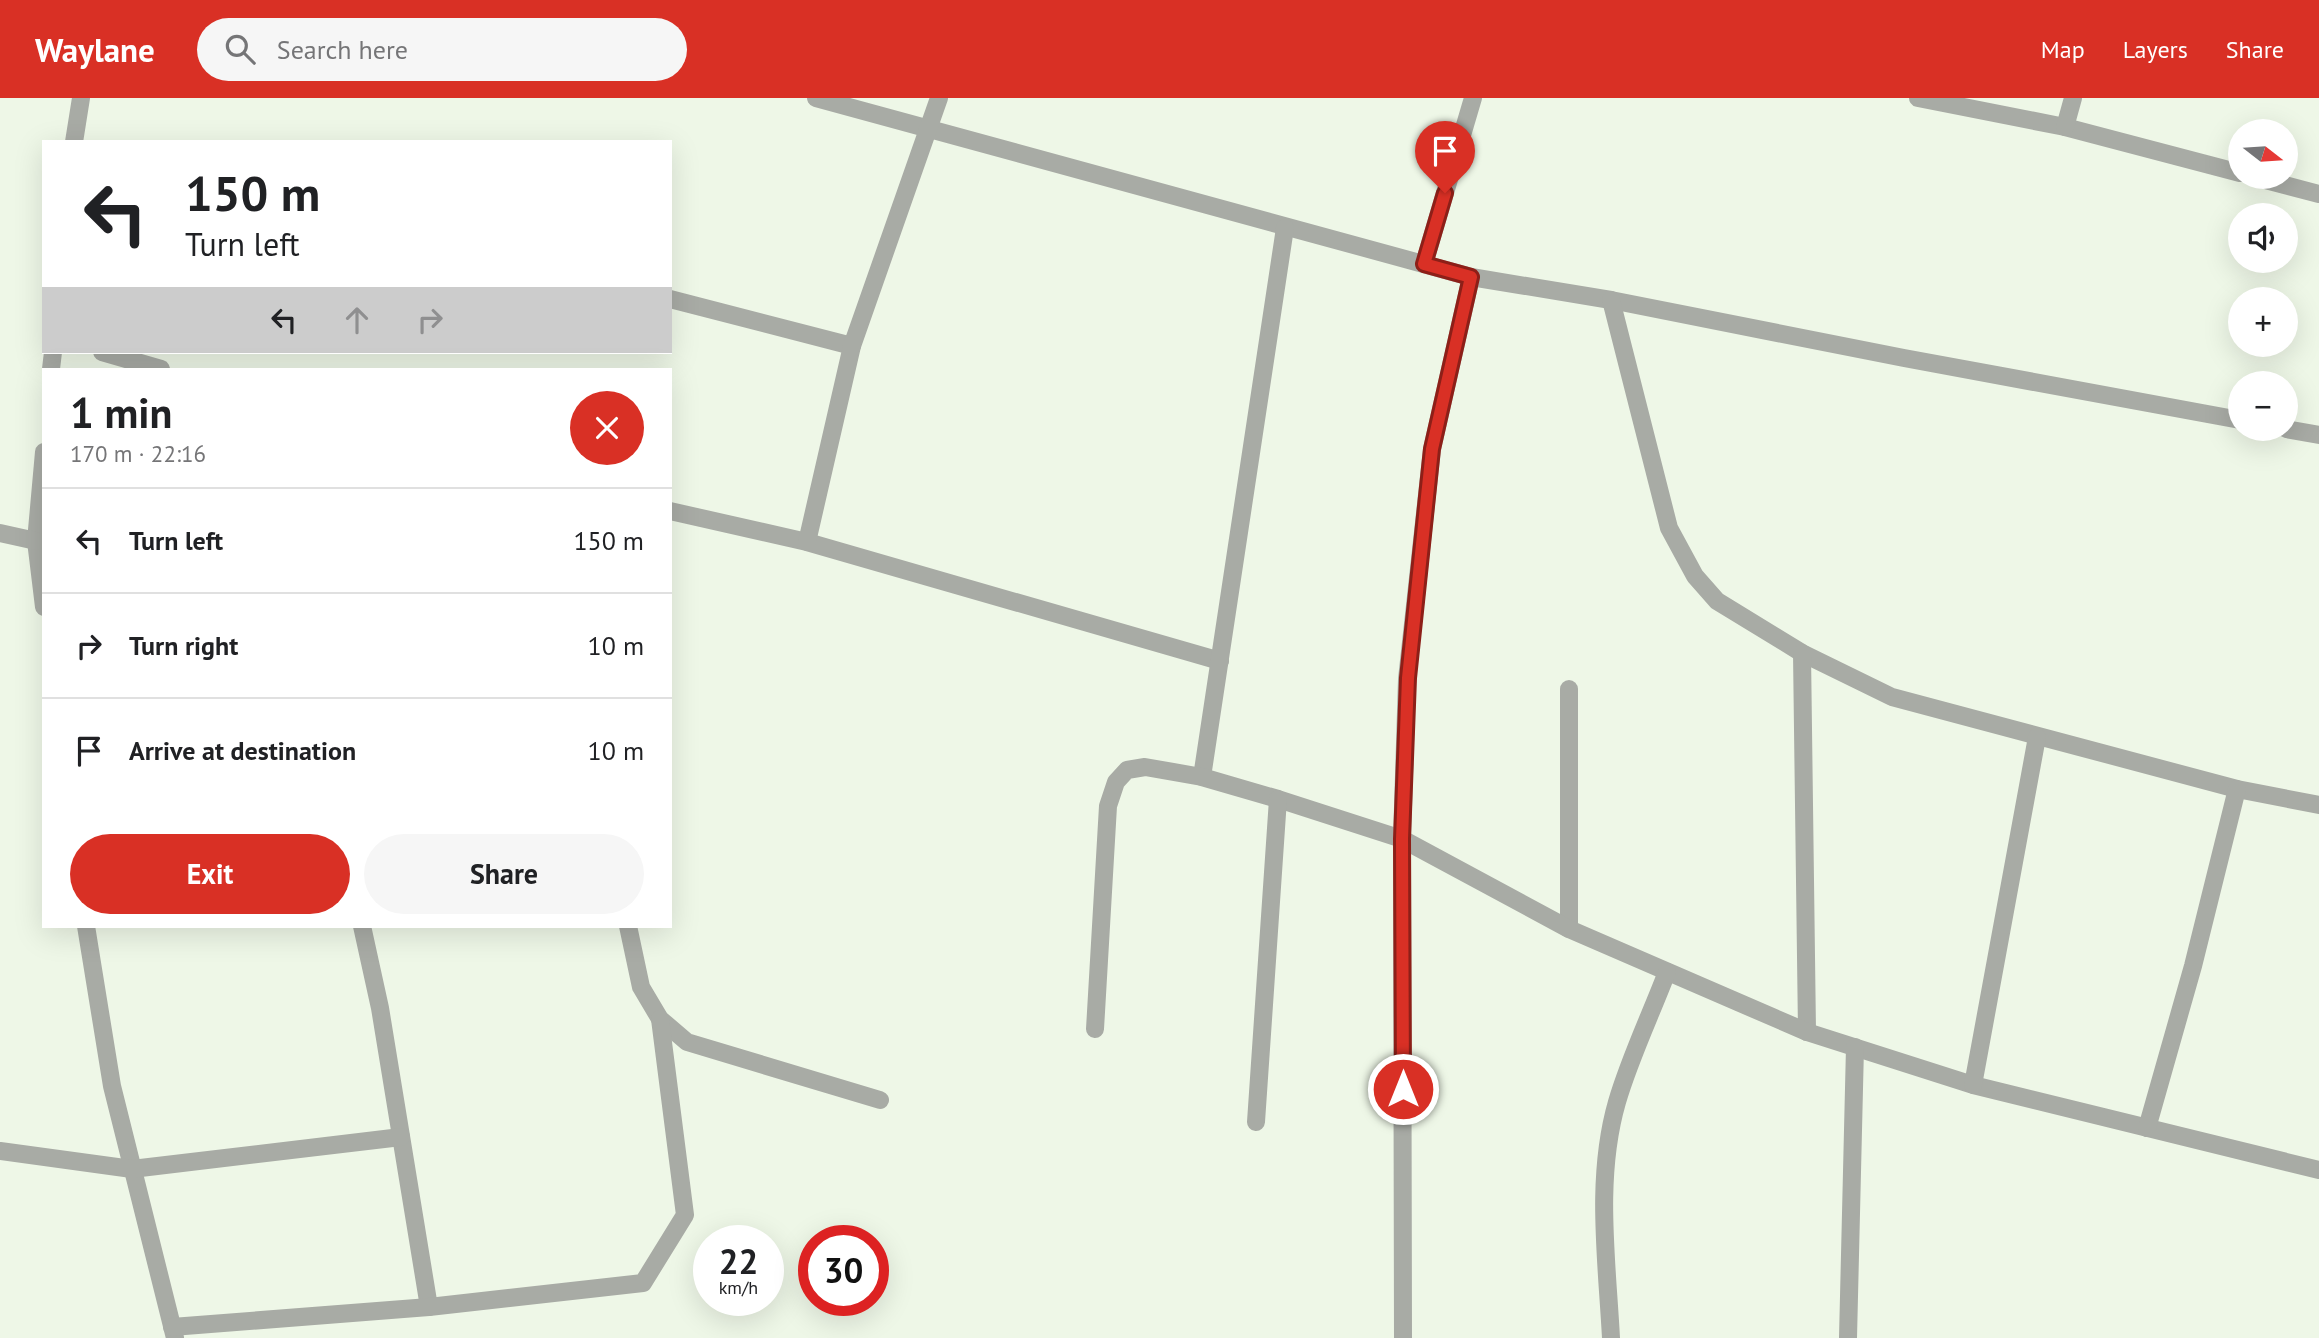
<!DOCTYPE html>
<meta charset="utf-8">
<style>
:root{--surface:#fff;--page:#f6f6f6;--text:#202124;--muted:#757577;--line:#e0e0e0;--accent:#d93025}
body{margin:0;font-family:"PT Sans",sans-serif;background:var(--page);color:var(--text);height:100vh;display:flex;flex-direction:column;font-size:26px;white-space:nowrap}
*{box-sizing:border-box;margin:0}
p{font-size:23px;color:var(--muted)}
.icon{flex:none;width:38px;height:38px;fill:none;stroke:currentColor;stroke-width:2;stroke-linecap:round;stroke-linejoin:round}
.map{position:relative;flex:1;overflow:hidden}
.sheet{position:absolute;left:42px;top:270px;width:630px;height:560px;display:flex;flex-direction:column;background:var(--surface);border-radius:0px;box-shadow:0 7px 28px #0002}
.sheet>*{flex:none}
.top-card{position:absolute;left:42px;top:42px;width:630px;height:214px;border-radius:0px;box-shadow:0 7px 28px #0002;background:#fff;color:var(--text);overflow:hidden}
.needle{width:46px;rotate:107deg}
.tools{position:absolute;left:2228px;top:21px;display:grid;gap:14px}
.tools a{display:grid;place-items:center;width:70px;height:70px;border-radius:50%;background:var(--surface);box-shadow:0 7px 28px #0002;font-size:35px}
.speed{position:absolute;left:693px;top:1127px;display:flex;gap:14px;font-size:35px;font-weight:700;text-align:center}
.speed>*{display:grid;place-content:center;width:91px;height:91px;border-radius:50%;background:var(--surface);box-shadow:0 7px 28px #0002;line-height:1}
.speed small{font-size:18px;font-weight:400}
.speed .limit{border:10px solid #d22;background:#fff;color:#111}
.pin{position:absolute;display:grid;place-items:center;width:60px;height:60px;color:#fff;margin:-72px -30px;border-radius:50% 50% 50% 0;rotate:-45deg;box-shadow:0 0 7px #0007}
.pin .icon{rotate:45deg}
.me{position:absolute;width:77px;margin:-38px;rotate:0deg;stroke-linejoin:round;filter:drop-shadow(0 0 5px #0008)}
.turn{display:flex;align-items:center;gap:24px;height:147px;padding:0 28px;font-size:32px}
.turn .icon{width:91px;height:91px;stroke-width:2.5}
.turn b{display:block;font-size:49px;line-height:60px}
.lanes{display:flex;align-items:center;height:66px;padding:0 28px;background:#0003;justify-content:center;gap:35px;direction:ltr}
.lanes .off{opacity:.35}
.round{display:grid;place-items:center;flex:none;width:74px;height:74px;border-radius:37px;background:var(--page)}
.head{display:flex;align-items:center;justify-content:space-between;height:119px;padding:0 28px}
h1{font-size:42px;font-weight:700;line-height:52px}
.primary-button{display:flex;gap:14px;margin-top:auto;padding:14px 28px}
.primary-button a{flex:1;height:80px;border-radius:42px;background:var(--accent);color:#fff;font-size:28px;font-weight:700;line-height:80px;text-align:center}
.primary-button a+a{background:var(--page);color:var(--text)}
ul{padding:0;list-style:none}
li{display:flex;align-items:center;gap:21px;height:105px;padding:0 28px;border-top:2px solid var(--line)}
li div{flex:1}
li b{display:block;font-size:26px}
li em{font-style:normal}
header{display:flex;align-items:center;gap:42px;box-sizing:border-box;height:98px;padding:0 35px;background:var(--accent);color:#fff}
header strong{font-size:33px}
nav{display:flex;gap:38px;margin-inline-start:auto;font-size:24px}
.search{width:490px;height:63px;background:var(--page);display:flex;align-items:center;gap:18px;box-sizing:border-box;padding:0 24px;border-radius:38px;color:var(--muted);font-size:26px}
.map>svg:first-child{display:block}
.lines{fill:none;stroke-linecap:round;stroke-linejoin:round}
.minor{stroke:#a8aba5;stroke-width:18}
.route-casing{stroke:#8d1f18;stroke-width:18}
.route{stroke:#d93025;stroke-width:12}
</style>
<header>
<strong>Waylane</strong>
<div class="search"><svg class="icon" aria-label="search" viewBox="0 0 24 24"><circle cx="10" cy="10" r="6"/><path d="M15 15l6 6"/></svg>Search here</div>
<nav><a>Map</a><a>Layers</a><a>Share</a></nav>
</header>
<div class="map">
<svg width="2319" height="1240" viewBox="0 0 2319 1240">
<rect width="100%" height="100%" fill="#eef7e7"/>
<g class="lines">
<g class="minor">
<polyline points="816,0 1471,179 1611,202 1904,260 2240,322"/>
<polyline points="1918,0 2065,29 2240,75"/>
<polyline points="2065,29 2073,0"/>
<polyline points="74,44 81,0"/>
<polyline points="2254,79 2319,96"/>
<polyline points="1424,166 1473,0"/>
<polyline points="670,201 852,248"/>
<polyline points="1611,202 1669,430 1695,478 1717,503 1802,555 1892,599 2237,691 2319,707"/>
<polyline points="102,254 161,271"/>
<polyline points="51,271 53,254"/>
<polyline points="2286,331 2319,337"/>
<polyline points="44,354 36,443 44,509"/>
<polyline points="670,413 807,444 1220,563"/>
<polyline points="0,435 36,443"/>
<polyline points="807,444 852,248 939,0"/>
<polyline points="1802,555 1807,934"/>
<polyline points="1202,679 1285,130"/>
<polyline points="86,828 112,988 175,1240"/>
<polyline points="362,828 380,910 429,1209"/>
<polyline points="628,828 641,889 660,921 687,944 880,1002"/>
<polyline points="1569,831 1569,591"/>
<polyline points="1095,931 1108,708 1116,684 1127,672 1145,669 1202,679 1278,701 1402,741 1569,831 1807,934 1973,987 2319,1072"/>
<polyline points="1973,987 2037,639"/>
<polyline points="1256,1024 1278,701"/>
<polyline points="2147,1030 2193,868 2237,691"/>
<polyline points="0,1053 132,1071 401,1039"/>
<polyline points="172,1229 429,1209 643,1185 685,1117 660,921"/>
<polyline points="1403,1240 1402,741 1407,581 1432,351 1471,179"/>
<path d="M1611,1240C1607,1163 1595,1080 1617,1004C1629,962 1651,916 1667,874"/>
<polyline points="1848,1240 1855,949"/>
</g>
</g>
<g class="lines">
<g class="route-casing">
<polyline id="route" points="1403,991 1402,741 1408,580 1432,351 1471,179 1424,166 1445,95"/>
</g>
<use href="#route" class="route"/>
</g>
</svg>
<div class="tools">
<a><svg class="needle" viewBox="-14 -14 28 28"><path d="M0-13l5 13h-10z" fill="#e53935"/><path d="M0 13l5-13h-10z" fill="#757577"/></svg></a>
<a><svg class="icon" aria-label="sound" viewBox="0 0 24 24"><path d="M4 9h4l5-4v14l-5-4H4zM17 9q2 3 0 6"/></svg></a>
<a>+</a>
<a>−</a>
</div>
<div class="speed"><div>22<small>km/h</small></div><div class="limit">30</div></div>
<div class="pin" style="left:1445px;top:95px;background:#d93025"><svg class="icon" aria-label="arrive" viewBox="0 0 24 24"><path d="M6 21V4h12l-3 4 3 4H6"/></svg></div>
<svg class="me" style="left:1403px;top:991px" viewBox="-20 -20 40 40"><circle r="17" fill="#d93025" stroke="#fff" stroke-width="3"/><path d="M0-11L8 9 0 5-8 9z" fill="#fff"/></svg>
<div class="top-card">
<div class="turn"><svg class="icon" aria-label="left" viewBox="0 0 24 24"><path d="M17 20v-9H6M10 6l-5 5 5 5"/></svg><div><b>150 m</b>Turn left</div></div>
<div class="lanes"><svg class="icon" aria-label="left" viewBox="0 0 24 24"><path d="M17 20v-9H6M10 6l-5 5 5 5"/></svg><svg class="icon off" aria-label="ahead" viewBox="0 0 24 24"><path d="M12 20V5M6 11l6-6 6 6"/></svg><svg class="icon off" aria-label="right" viewBox="0 0 24 24"><path d="M7 20v-9h11M14 6l5 5-5 5"/></svg></div>
</div>
<section class="sheet">
<div class="head"><div><h1>1 min</h1><p>170 m · 22:16</p></div><a class="round" style="background:#d93025;color:#fff"><svg class="icon" aria-label="close" viewBox="0 0 24 24"><path d="M6 6l12 12M18 6L6 18"/></svg></a></div>
<ul>
<li><svg class="icon" aria-label="left" viewBox="0 0 24 24"><path d="M17 20v-9H6M10 6l-5 5 5 5"/></svg><div><b>Turn left</b></div><em>150 m</em></li>
<li><svg class="icon" aria-label="right" viewBox="0 0 24 24"><path d="M7 20v-9h11M14 6l5 5-5 5"/></svg><div><b>Turn right</b></div><em>10 m</em></li>
<li><svg class="icon" aria-label="arrive" viewBox="0 0 24 24"><path d="M6 21V4h12l-3 4 3 4H6"/></svg><div><b>Arrive at destination</b></div><em>10 m</em></li>
</ul>
<div class="primary-button"><a>Exit</a><a>Share</a></div>
</section>
</div>
